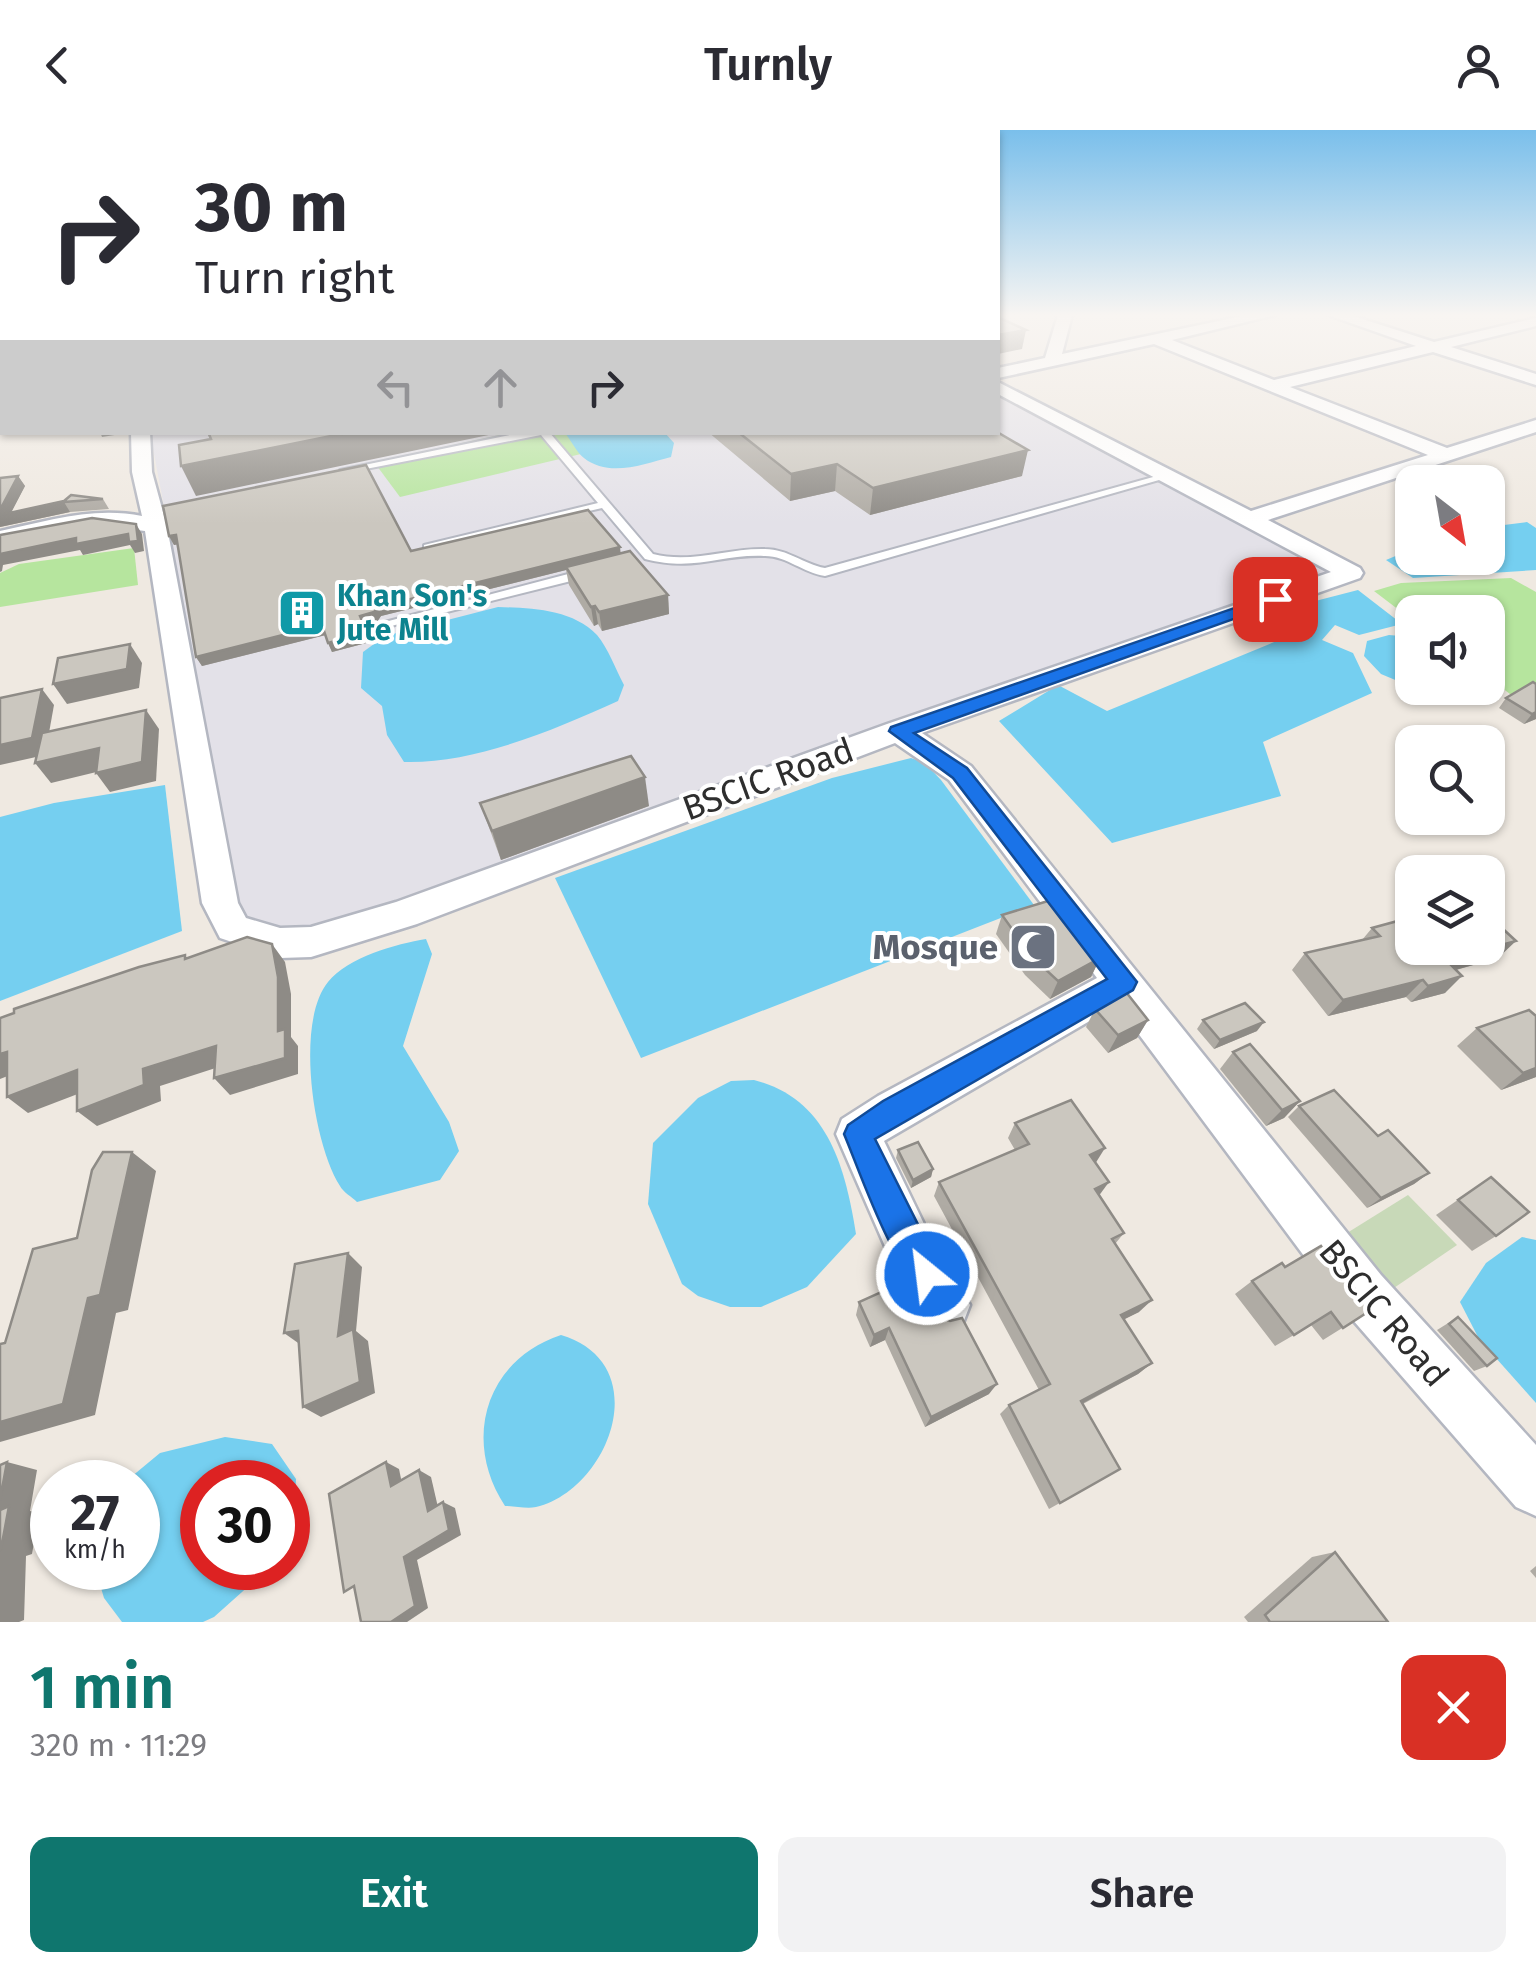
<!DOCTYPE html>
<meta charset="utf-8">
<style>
:root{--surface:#fff;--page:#f2f2f3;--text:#2b2b33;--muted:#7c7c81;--accent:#0f766e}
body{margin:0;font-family:"Fira Sans",sans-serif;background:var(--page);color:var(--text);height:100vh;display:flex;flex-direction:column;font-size:38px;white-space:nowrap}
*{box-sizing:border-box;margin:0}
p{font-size:32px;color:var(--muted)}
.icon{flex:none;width:55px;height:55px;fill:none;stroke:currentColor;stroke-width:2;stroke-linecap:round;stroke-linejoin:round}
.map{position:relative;height:1492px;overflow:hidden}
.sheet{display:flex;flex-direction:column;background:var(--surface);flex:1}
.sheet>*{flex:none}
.guide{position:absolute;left:0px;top:0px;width:1000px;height:305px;box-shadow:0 2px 8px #0004;background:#fff;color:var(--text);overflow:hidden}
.needle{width:65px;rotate:149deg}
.fabs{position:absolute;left:1395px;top:335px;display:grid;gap:20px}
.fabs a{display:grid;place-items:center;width:110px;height:110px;border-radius:20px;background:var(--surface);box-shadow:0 2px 8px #0004;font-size:50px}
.speed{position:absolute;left:30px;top:1330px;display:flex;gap:20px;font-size:50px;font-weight:700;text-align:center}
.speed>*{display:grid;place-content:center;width:130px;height:130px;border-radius:50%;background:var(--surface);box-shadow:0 2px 8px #0004;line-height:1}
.speed small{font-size:25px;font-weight:400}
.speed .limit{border:15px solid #d22;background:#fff;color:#111}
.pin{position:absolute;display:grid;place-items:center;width:85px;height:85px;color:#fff;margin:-42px;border-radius:20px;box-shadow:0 5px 15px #0006}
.me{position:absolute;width:110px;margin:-55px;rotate:331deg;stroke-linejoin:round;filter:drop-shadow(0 0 8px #0008)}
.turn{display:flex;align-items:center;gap:35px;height:210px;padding:0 30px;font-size:45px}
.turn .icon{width:130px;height:130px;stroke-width:2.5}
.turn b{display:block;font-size:70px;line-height:85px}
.lanes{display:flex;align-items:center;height:95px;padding:0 30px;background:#0003;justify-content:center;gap:50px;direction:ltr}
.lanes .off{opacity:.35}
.round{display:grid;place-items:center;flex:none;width:105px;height:105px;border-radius:20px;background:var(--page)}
.headline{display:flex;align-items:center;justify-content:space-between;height:170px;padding:0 30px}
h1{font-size:60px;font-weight:600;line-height:75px;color:var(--accent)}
.action{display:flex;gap:20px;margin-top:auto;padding:20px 30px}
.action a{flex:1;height:115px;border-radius:20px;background:var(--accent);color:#fff;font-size:40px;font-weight:600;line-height:115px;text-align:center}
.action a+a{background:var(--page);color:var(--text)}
header{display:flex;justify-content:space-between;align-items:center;height:130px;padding:0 30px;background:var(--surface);font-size:45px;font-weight:600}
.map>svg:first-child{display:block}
.industrial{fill:#e3e1e8}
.green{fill:#b6e59e}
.cemetery{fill:#c8d9b8}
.water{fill:#75cff0}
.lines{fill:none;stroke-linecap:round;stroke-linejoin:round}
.service-casing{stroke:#b4b7c1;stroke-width:4}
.minor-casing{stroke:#b4b7c1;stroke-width:5}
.service{fill:#fff;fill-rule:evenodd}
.minor{fill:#fff;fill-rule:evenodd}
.wall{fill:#afaba4}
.shaded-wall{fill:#8e8b86}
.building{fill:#cbc7bf;stroke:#8e8b86;stroke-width:2.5}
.route{fill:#1a73e8;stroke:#114b97;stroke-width:2.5}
.labels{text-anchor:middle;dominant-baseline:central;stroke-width:8;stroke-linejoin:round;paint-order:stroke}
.far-culture-label{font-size:30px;font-weight:bold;fill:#0d838f;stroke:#fff;text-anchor:start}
.street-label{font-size:35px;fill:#2e2e2e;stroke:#fff}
.worship-label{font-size:35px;font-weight:bold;fill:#5b616d;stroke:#fff;text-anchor:end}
</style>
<header><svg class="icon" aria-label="back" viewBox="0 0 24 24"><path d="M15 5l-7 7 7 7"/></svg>Turnly<svg class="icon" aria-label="person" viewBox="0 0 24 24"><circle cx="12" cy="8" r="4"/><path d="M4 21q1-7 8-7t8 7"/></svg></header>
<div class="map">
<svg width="1536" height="1492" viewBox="0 0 1536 1492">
<rect width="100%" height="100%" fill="#efe9e1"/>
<polygon class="industrial" points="998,252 1356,443 334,794 281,799 242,786 150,303 998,302"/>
<g class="green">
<polygon points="509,303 627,303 636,311 400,367 374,332"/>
<polygon points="134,418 138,455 0,477 0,443 19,434"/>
<polygon points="1511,448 1536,462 1536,563 1519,571 1488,547 1488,482 1412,482 1412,490 1374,461 1401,453"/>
</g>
<polygon class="cemetery" points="1408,1065 1457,1115 1388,1162 1339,1108"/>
<g class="water">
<path d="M565,303H665L674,313L671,327C644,334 609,348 584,328C577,323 571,310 565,303Z"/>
<polygon points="1527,392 1536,398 1536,440 1413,448 1386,430 1412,419 1412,428 1488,428 1488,397"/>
<polygon points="1358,460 1402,494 1359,505 1335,495 1322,510 1353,523 1372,563 1263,612 1281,666 1112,713 999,591 1058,555 1107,581 1279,510 1266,492 1300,480 1308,482 1296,476"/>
<path d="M498,477C531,478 572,479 597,505C608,518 616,540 624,555L618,571C554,600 474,634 404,632L387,605L382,576L361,558L363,522L385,506Z"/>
<polygon points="1389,505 1412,507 1412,557 1381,544 1364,526 1367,511"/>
<polygon points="911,628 925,633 941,650 1034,775 641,928 555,748 832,648"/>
<polygon points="165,655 182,801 0,871 0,687 54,673"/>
<path d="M426,809L432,824L403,916L449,992L459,1021L440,1050L357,1072C352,1067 343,1062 340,1056C313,1014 295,892 328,852C348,827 396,814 426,809Z"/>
<path d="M754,950C828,969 845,1037 856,1104L807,1157L761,1177H730L698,1166L682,1154L648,1074L653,1013L698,968L731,951Z"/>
<polygon points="1522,1107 1536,1110 1536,1273 1479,1209 1460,1172 1486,1133"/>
<path d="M561,1205C657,1234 609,1360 536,1377C527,1379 514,1376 505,1376C462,1311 485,1230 561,1205Z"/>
<polygon points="225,1307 272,1314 296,1349 294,1396 288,1407 288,1352 202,1352 202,1438 269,1438 214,1487 203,1492 122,1492 104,1468 95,1438 138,1438 138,1352 125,1352 160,1323"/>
</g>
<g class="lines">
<g class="service-casing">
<g id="service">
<path d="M524,302H549L653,424C692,434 726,418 765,419C788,419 803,434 825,438L1164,344L1173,346L825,446C803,443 787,426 765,426C719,424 696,442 645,429L602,378L424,419V415L598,373L541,305L345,343L340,340Z"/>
<polygon points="591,438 597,442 595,445 387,497 381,493"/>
</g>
</g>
<g class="minor-casing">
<g id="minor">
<path d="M1058,185H1072L1062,224L1247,185H1275L1172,210L1274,250L1416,216L1328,185H1350L1434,212L1536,188V196L1451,217L1536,244V255L1433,222L1290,257L1447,318L1536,290V302L1268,390L1360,438L1363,443L1360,448L922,603L971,636L1381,1145L1536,1315V1386L1516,1377L1345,1181L1117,875L884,1011L925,1096L970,1175L963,1193L945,1200L927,1193L891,1130L836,1004L842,989L878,966L1097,848L949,650L895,613L417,794L311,827L280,828L220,808L202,773L145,401L98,395L0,415V401C47,391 94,376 142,386L132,342L131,302H150L152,342L167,397L238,773L246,788L280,798L311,797L396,772L887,594L1331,442L998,264V252L1251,381L1428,325L1154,214L998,248V238L1045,228Z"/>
<polygon points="0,279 2,280 2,291 0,291"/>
</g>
</g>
<use href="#service" class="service"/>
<use href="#minor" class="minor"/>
</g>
<g class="wall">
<polygon points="708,302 997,302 1022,346 870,385 835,361 790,371"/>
<polygon points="18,346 25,356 11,382 64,371 103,369 109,379 70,382 0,397 0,348"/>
<polygon points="169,406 411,421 620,423 668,465 669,484 602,501 598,494 594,496 569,455 566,440 381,486 377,492 364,495 370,512 332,522 325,505 202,536 196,527 177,414 174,415"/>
<polygon points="1536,554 1536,589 1524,594 1499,578 1506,568"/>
<polygon points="480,673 649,676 501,730"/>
<polygon points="1002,785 1083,816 1100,828 1091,847 1050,869 1025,845 996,804"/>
<polygon points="1372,798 1412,818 1498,828 1456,840 1445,863 1411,872 1406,867 1328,886 1292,840 1305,823 1362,810"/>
<polygon points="1095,879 1148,890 1137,908 1108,923 1086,897"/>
<polygon points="1536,886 1536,947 1501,960 1457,916 1477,898"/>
<polygon points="1203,890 1257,901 1214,919 1197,899"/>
<polygon points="1233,922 1300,971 1284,988 1266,996 1220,939"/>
<polygon points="1299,976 1429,1043 1414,1054 1367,1078 1288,987"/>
<polygon points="1015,993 1096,1033 1099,1065 1124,1103 1115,1114 1139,1182 1124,1189 1152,1233 1138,1244 1083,1274 1120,1339 1049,1379 1000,1284 1009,1275 1039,1260 934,1066 939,1052 1015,1020 1008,1008"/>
<polygon points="898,1020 933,1039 931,1047 911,1058 896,1028"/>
<polygon points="1491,1047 1496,1106 1472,1121 1436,1085"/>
<polygon points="1252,1151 1371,1180 1323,1210 1311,1195 1275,1216 1235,1164"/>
<polygon points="859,1172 931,1184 989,1264 925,1297 885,1210 870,1217 856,1185"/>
<polygon points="1458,1187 1487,1236 1474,1241 1437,1200"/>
<polygon points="1335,1422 1388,1492 1248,1492 1244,1487 1312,1427"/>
<polygon points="1536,1436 1536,1448 1530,1441"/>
</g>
<g class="shaded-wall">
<polygon points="1026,200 1022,219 998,224 998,205"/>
<polygon points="100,302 127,302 127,303 102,307"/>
<polygon points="351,302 503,302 196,366 181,336"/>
<polygon points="1028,320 1022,346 870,385 873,358"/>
<polygon points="837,334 835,361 790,371 791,344"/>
<polygon points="18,346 25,356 11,383 64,372 70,382 0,397 0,380"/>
<polygon points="136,394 142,404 144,421 135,423 130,415 83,425 80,420 3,435 2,441 0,442 0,424"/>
<polygon points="176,405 180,414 174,415 169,406"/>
<polygon points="620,417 621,426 566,437 566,440 381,486 377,492 363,495 360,486 378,477"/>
<polygon points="668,465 669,484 602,501 599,482"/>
<polygon points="595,476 598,494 594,496 591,477"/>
<polygon points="322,495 326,505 202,536 196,527"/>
<polygon points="367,502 370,512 332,522 328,513"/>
<polygon points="130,514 142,533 139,558 67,574 53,554"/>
<polygon points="42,559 54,575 45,625 0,635 0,615"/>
<polygon points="146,580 159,599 156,651 110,662 96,643"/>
<polygon points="1536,582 1536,589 1524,594 1532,584"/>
<polygon points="99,618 113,638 51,653 35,633"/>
<polygon points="645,647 649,676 501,730 492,701"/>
<polygon points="1516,811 1498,828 1430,847 1446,830"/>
<polygon points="272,814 285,832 291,864 291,907 298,916 298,944 230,965 214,948 278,901"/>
<polygon points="1100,828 1091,847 1050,869 1058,851"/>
<polygon points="1462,846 1445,863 1411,872 1428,856"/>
<polygon points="1423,850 1406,867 1328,886 1343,870"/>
<polygon points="1148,890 1137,908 1108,923 1118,905"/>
<polygon points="1264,892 1257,901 1214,919 1220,910"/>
<polygon points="216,916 231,933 160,956 161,971 97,996 77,981 143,939"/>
<polygon points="7,922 28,938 0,949 0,924"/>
<polygon points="1536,938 1536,947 1501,960 1523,943"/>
<polygon points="77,940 96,957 28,983 7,967"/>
<polygon points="1300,971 1284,988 1266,996 1282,980"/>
<polygon points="1105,1018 1095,1034 1090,1025"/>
<polygon points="132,1022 156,1041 128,1180 116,1183 95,1285 0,1312 0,1292 88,1168"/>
<polygon points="933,1039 931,1047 911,1058 913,1050"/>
<polygon points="1429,1043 1414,1054 1367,1078 1381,1068"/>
<polygon points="1109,1052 1098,1067 1095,1059"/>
<polygon points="348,1123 362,1137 356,1201 368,1211 375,1263 321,1287 303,1277 338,1206"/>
<polygon points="1152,1170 1139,1182 1109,1197 1121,1185"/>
<polygon points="889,1198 885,1210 870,1217 874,1205"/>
<polygon points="298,1201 301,1215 284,1203"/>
<polygon points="1152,1233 1138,1244 1070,1280 1081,1271"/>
<polygon points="997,1254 989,1264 925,1297 931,1287"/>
<polygon points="7,1332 37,1340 30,1381 39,1383 32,1424 26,1426 24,1490 19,1492 0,1492 0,1370"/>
<polygon points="386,1332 399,1339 404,1363 391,1356"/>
<polygon points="419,1340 431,1347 440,1386 428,1381"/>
<polygon points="443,1372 455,1378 461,1405 417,1430 428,1478 407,1492 391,1492 404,1427"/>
</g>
<g class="building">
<polygon points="998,187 1026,200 998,205"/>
<polygon points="208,302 351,302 181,336 179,315 211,309"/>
<polygon points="738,302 997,302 1028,320 873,358 837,334 791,344"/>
<polygon points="366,335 411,421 588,380 620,417 378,477 374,482 360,486 367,502 328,513 322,495 196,527 176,405 169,406 163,376"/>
<polygon points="18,346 0,380 0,348"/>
<polygon points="71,365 103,369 64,372 0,385 64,371"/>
<polygon points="92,388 136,394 138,411 129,412 128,404 76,414 76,408 0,424 0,405"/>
<polygon points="630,421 668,465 599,482 595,476 591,477 566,437"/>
<polygon points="130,514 127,539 53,554 58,528"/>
<polygon points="1533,552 1536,554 1536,582 1532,584 1506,568"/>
<polygon points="42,559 32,608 0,615 0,568"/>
<polygon points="146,580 142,632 96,643 99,618 35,633 42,603"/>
<polygon points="631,626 645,647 492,701 480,673"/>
<polygon points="1048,771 1083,816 1088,814 1100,828 1058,851 1032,827 1002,785"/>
<polygon points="1490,787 1516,811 1446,830 1462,846 1428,856 1423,850 1343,870 1305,823 1380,806 1372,798 1405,789 1412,797 1412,818 1488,818 1488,788"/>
<polygon points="247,807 272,814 278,847 278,901 285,899 285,928 214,948 216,916 143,939 144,955 77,981 77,940 7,967 7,922 0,924 0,888 14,883 14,879 139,837 185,825 185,829"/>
<polygon points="1126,862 1148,890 1118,905 1095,879"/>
<polygon points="1245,873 1264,892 1220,910 1203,890"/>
<polygon points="1529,880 1536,886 1536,938 1523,943 1477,898"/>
<polygon points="1250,914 1300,971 1282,980 1233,922"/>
<polygon points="1334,960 1378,1006 1388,1000 1429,1043 1381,1068 1299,976"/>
<polygon points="1071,970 1105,1018 1090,1025 1109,1052 1095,1059 1124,1103 1112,1109 1152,1170 1121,1185 1152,1233 1081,1271 1120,1339 1060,1373 1009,1275 1050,1254 939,1052 1029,1014 1015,993"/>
<polygon points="918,1012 933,1039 913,1050 898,1020"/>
<polygon points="103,1022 132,1022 100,1165 88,1168 63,1274 0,1292 0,1214 5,1213 33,1119 77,1108 92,1040"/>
<polygon points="1491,1047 1529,1082 1496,1106 1458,1070"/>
<polygon points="1321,1116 1371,1180 1343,1198 1331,1182 1294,1205 1252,1151 1282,1133 1285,1137"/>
<polygon points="348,1123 338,1206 353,1199 360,1252 303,1277 298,1201 284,1203 295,1134"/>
<polygon points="910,1149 931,1184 950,1191 962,1188 997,1254 931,1287 889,1198 874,1205 859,1172"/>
<polygon points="1458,1187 1497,1228 1487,1236 1449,1194"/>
<polygon points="7,1332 0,1370 0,1335"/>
<polygon points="386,1332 391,1356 419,1340 428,1381 443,1372 449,1400 404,1427 415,1476 391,1492 361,1492 354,1456 344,1462 329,1364"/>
<polygon points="9,1376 1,1419 0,1420 0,1380"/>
<polygon points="1335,1422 1388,1492 1270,1492 1265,1485"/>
</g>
<linearGradient id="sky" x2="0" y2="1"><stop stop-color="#7abfeb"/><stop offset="0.47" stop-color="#f8f5f2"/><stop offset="1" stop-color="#f8f5f2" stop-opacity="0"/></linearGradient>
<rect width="1536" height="394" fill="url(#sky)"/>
<path class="route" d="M1275,464L1283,469L1281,472L914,603L967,638L1137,852L1133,860L875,1009L943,1144L938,1155L927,1160C895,1147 859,1039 844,1004L848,995L883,971L1107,849L953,648L889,601L891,597Z"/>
<defs>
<g id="building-square" transform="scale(2.5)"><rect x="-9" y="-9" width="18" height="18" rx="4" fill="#0f9aa8" stroke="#fff"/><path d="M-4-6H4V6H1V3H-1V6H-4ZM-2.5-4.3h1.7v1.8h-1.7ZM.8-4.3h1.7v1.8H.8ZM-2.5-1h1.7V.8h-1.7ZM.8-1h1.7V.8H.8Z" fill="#fff"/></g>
<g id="mosque-square" transform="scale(2.5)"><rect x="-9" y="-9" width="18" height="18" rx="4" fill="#6b7280" stroke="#fff"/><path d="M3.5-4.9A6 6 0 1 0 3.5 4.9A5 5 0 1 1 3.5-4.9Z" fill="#fff"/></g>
</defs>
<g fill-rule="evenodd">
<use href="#building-square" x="302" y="483"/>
<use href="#mosque-square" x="1033" y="817"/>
</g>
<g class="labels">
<g class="far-culture-label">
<text x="337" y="466">Khan Son's<tspan x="337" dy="34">Jute Mill</tspan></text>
</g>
<g class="street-label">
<text transform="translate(768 649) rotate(-20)">BSCIC Road</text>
<text transform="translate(1384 1183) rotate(50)">BSCIC Road</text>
</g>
<g class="worship-label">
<text x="998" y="817">Mosque</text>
</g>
</g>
</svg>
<div class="fabs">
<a><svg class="needle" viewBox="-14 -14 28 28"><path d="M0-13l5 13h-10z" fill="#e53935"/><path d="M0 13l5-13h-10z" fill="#7c7c81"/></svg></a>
<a><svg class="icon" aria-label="sound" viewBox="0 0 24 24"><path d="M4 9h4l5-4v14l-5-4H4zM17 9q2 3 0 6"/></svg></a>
<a><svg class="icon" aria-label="search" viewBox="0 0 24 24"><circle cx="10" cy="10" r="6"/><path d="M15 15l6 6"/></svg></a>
<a><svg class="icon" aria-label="layers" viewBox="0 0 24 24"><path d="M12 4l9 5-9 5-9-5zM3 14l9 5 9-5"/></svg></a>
</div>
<div class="speed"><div>27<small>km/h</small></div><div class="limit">30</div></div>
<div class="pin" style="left:1275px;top:469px;background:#d93025"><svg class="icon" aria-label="arrive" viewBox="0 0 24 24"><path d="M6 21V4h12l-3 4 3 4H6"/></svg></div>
<svg class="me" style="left:927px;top:1144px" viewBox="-20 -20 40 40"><circle r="17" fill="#1a73e8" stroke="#fff" stroke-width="3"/><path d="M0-11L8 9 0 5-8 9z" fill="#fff"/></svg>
<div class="guide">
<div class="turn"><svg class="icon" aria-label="right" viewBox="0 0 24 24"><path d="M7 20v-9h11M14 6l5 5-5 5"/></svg><div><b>30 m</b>Turn right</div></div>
<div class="lanes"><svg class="icon off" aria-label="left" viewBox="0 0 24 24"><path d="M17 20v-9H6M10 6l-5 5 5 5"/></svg><svg class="icon off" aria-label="ahead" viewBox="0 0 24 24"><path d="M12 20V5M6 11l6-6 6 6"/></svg><svg class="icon" aria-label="right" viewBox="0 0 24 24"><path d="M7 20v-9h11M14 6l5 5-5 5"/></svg></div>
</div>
</div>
<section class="sheet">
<div class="headline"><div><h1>1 min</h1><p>320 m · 11:29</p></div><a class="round" style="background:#d93025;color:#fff"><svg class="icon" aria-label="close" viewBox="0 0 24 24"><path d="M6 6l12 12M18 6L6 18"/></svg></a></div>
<div class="action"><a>Exit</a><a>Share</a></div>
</section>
